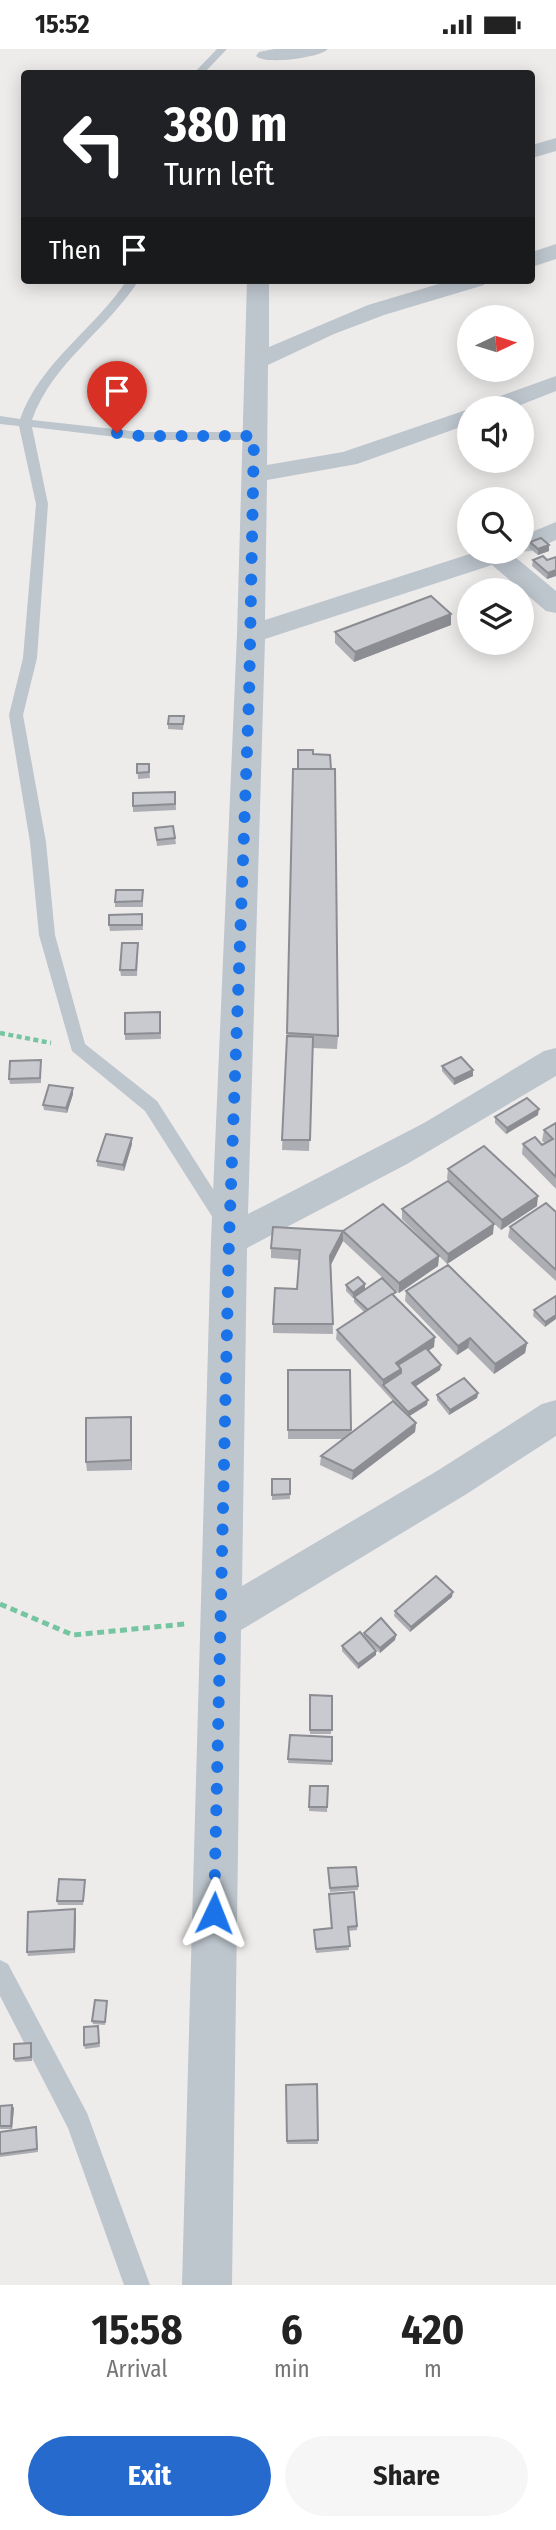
<!DOCTYPE html>
<style>
:root{--surface:#fff;--page:#f6f6f6;--text:#222;--muted:#767676;--accent:#266ace}
body{margin:0;font-family:"Fira Sans Condensed",sans-serif;background:var(--page);color:var(--text);height:100vh;display:flex;flex-direction:column;font-size:26px;white-space:nowrap}
*{box-sizing:border-box;margin:0}
p{font-size:23px;color:var(--muted)}
.icon{flex:none;width:38px;height:38px;fill:none;stroke:currentColor;stroke-width:2;stroke-linecap:round;stroke-linejoin:round}
.map{position:relative;height:2236px;overflow:hidden}
.details{display:flex;flex-direction:column;background:var(--surface);flex:1}
.details>*{flex:none}
.banner{position:absolute;left:21px;top:21px;width:514px;height:214px;border-radius:7px;box-shadow:0 4px 18px #0003;background:#202124;color:#fff;overflow:hidden}
.needle{width:46px;rotate:86deg}
.buttons{position:absolute;left:457px;top:256px;display:grid;gap:14px}
.buttons a{display:grid;place-items:center;width:77px;height:77px;border-radius:50%;background:var(--surface);box-shadow:0 4px 18px #0003;font-size:35px}
.pin{position:absolute;display:grid;place-items:center;width:60px;height:60px;color:#fff;margin:-72px -30px;border-radius:50% 50% 50% 0;rotate:-45deg;box-shadow:0 0 7px #0007}
.pin .icon{rotate:45deg}
.me{position:absolute;width:77px;margin:-38px;rotate:2deg;stroke-linejoin:round;filter:drop-shadow(0 0 5px #0008)}
.turn{display:flex;align-items:center;gap:24px;height:147px;padding:0 28px;font-size:32px}
.turn .icon{width:91px;height:91px;stroke-width:2.5}
.turn b{display:block;font-size:49px;line-height:60px}
.then{display:flex;align-items:center;height:66px;padding:0 28px;background:#0003;gap:14px;font-size:26px}
.eta{display:flex;justify-content:space-evenly;align-items:center;height:119px;text-align:center}
.eta b{font-size:42px;font-weight:700;line-height:49px}
.cta{display:flex;gap:14px;margin-top:auto;padding:14px 28px}
.cta a{flex:1;height:80px;border-radius:42px;background:var(--accent);color:#fff;font-size:28px;font-weight:700;line-height:80px;text-align:center}
.cta a+a{background:var(--page);color:var(--text)}
.status{display:flex;justify-content:space-between;align-items:center;height:49px;padding:0 35px;background:var(--surface);direction:ltr}
.status svg{height:19px;fill:currentColor}
.map>svg:first-child{display:block}
.lines{fill:none;stroke-linecap:round;stroke-linejoin:round}
.path-far1{stroke:#76c5a1;stroke-width:4.5;stroke-dasharray:5 3.5;stroke-linecap:butt}
.path{stroke:#76c5a1;stroke-width:5;stroke-dasharray:7 4.5;stroke-linecap:butt}
.service{fill:#bdc5cd;fill-rule:evenodd}
.minor{fill:#bdc5cd;fill-rule:evenodd}
.wall{fill:#acaeb3}
.shaded-wall{fill:#8c8d92}
.building{fill:#c8cad0;stroke:#8c8d92;stroke-width:2}
.route{stroke:#1a73e8;stroke-width:12;stroke-dasharray:0 21.6}
</style>
<div class="status"><b>15:52</b><svg viewBox="0 0 49 12"><path d="M0 12V9h3v3zM5 12V6h3v6zM10 12V3h3v9zM15 12V0h3v12zM26 1h20v11H26zM47 4h2v5h-2z"/></svg></div>
<div class="map">
<svg width="556" height="2236" viewBox="0 0 556 2236">
<rect width="100%" height="100%" fill="#eeebeb"/>
<g class="lines">
<polyline class="path-far1" points="0,984 51,994"/>
<polyline class="path" points="0,1555 73,1586 185,1575"/>
<g class="service">
<polygon points="217,0 227,0 204,24 194,24"/>
<path d="M127,231H139C107,281 52,314 32,371L141,383H254L260,387L254,391H141L32,378L48,455L37,609L23,666L46,793L55,886L85,995L157,1052L232,1170L235,1175L232,1180H220L145,1062L72,1002L39,886L30,793L9,666L23,609L36,455L19,377L0,375V367L20,370C41,312 95,280 127,231Z"/>
<polygon points="0,1911 8,1915 87,2064 150,2236 124,2236 68,2079 0,1947"/>
</g>
<g class="minor">
<path d="M328,0C320,9 264,16 256,7L259,3L274,0Z"/>
<polygon points="556,89 556,102 532,109 532,96"/>
<polygon points="556,195 556,210 532,218 532,203"/>
<polygon points="247,231 269,231 269,298 368,256 452,231 487,231 484,236 384,266 334,285 268,316 267,416 343,403 469,360 469,375 357,415 267,431 265,571 479,502 522,502 522,487 556,473 556,491 531,502 519,503 515,508 556,542 556,564 546,562 492,516 265,590 248,1165 424,1074 544,1002 556,999 556,1027 407,1115 247,1199 242,1537 437,1422 542,1355 556,1351 556,1387 465,1446 241,1581 232,2236 182,2236 211,1191 237,585"/>
<polygon points="556,327 556,342 513,359 478,359 481,354"/>
</g>
</g>
<g class="wall">
<polygon points="530,493 549,496 549,502 538,506 529,499"/>
<polygon points="556,508 556,527 547,530 532,517 533,511 547,511"/>
<polygon points="451,576 354,613 335,594 335,583"/>
<polygon points="184,667 183,681 168,680 168,675"/>
<polygon points="137,715 149,715 150,729 138,730"/>
<polygon points="175,743 176,761 133,763 133,744"/>
<polygon points="155,779 175,789 176,795 157,797"/>
<polygon points="143,846 143,858 115,858 115,853"/>
<polygon points="142,865 143,881 110,882 109,876"/>
<polygon points="138,900 137,927 121,927 120,921"/>
<polygon points="160,963 161,990 125,991 125,985"/>
<polygon points="287,984 338,987 337,1000 313,999 309,1102 282,1101"/>
<polygon points="41,1011 41,1034 10,1035 9,1030"/>
<polygon points="442,1017 473,1021 473,1027 454,1036 442,1022"/>
<polygon points="73,1045 67,1064 44,1061 43,1056"/>
<polygon points="538,1066 506,1085 495,1074 495,1068"/>
<polygon points="556,1074 556,1140 522,1105 523,1095 542,1096 545,1094 542,1092 544,1081"/>
<polygon points="132,1095 124,1122 97,1117 97,1112"/>
<polygon points="448,1120 537,1157 501,1181 447,1130"/>
<polygon points="402,1160 493,1185 447,1215 439,1207 438,1217 399,1244 343,1192 343,1182 438,1206 402,1170"/>
<polygon points="556,1163 556,1232 508,1188 510,1178"/>
<polygon points="343,1192 331,1216 333,1285 273,1284 273,1275 297,1240 299,1211 271,1209 271,1199"/>
<polygon points="346,1236 395,1247 434,1298 428,1302 441,1316 440,1321 415,1337 427,1356 409,1367 416,1374 415,1383 352,1431 320,1416 321,1407 343,1390 288,1390 288,1321 350,1321 351,1384 393,1352 336,1290 337,1281 364,1263 354,1253 354,1248 353,1249 346,1242"/>
<polygon points="406,1242 527,1294 525,1304 494,1325 468,1299 457,1306 405,1252"/>
<polygon points="556,1247 545,1278 533,1267 534,1261"/>
<polygon points="478,1344 477,1349 449,1366 437,1351 437,1346"/>
<polygon points="131,1368 132,1421 87,1422 86,1413"/>
<polygon points="272,1430 290,1430 290,1450 272,1451"/>
<polygon points="452,1548 410,1583 394,1567 395,1562"/>
<polygon points="364,1584 396,1586 395,1591 380,1604 368,1592 376,1606 358,1620 342,1602 342,1597 364,1588"/>
<polygon points="310,1646 332,1647 331,1685 310,1685"/>
<polygon points="290,1686 332,1688 332,1716 288,1714"/>
<polygon points="310,1737 328,1737 327,1763 309,1762"/>
<polygon points="328,1819 358,1837 358,1841 330,1843"/>
<polygon points="85,1831 85,1835 83,1856 58,1856 57,1852"/>
<polygon points="329,1845 357,1877 357,1881 348,1882 349,1901 316,1904 314,1881 331,1879"/>
<polygon points="76,1864 75,1904 28,1907 27,1903"/>
<polygon points="107,1956 105,1976 93,1975 92,1972"/>
<polygon points="98,1977 100,1998 85,2000 84,1996"/>
<polygon points="31,1994 32,1998 32,2012 15,2013 14,2010"/>
<polygon points="317,2035 318,2095 287,2095 286,2036"/>
<polygon points="0,2057 14,2059 12,2080 0,2080"/>
<polygon points="36,2078 38,2103 0,2108 0,2083"/>
</g>
<g class="shaded-wall">
<polygon points="549,496 549,502 538,506 538,500"/>
<polygon points="556,521 556,527 547,530 548,524"/>
<polygon points="451,565 451,576 354,613 355,603"/>
<polygon points="473,1021 473,1027 454,1036 454,1030"/>
<polygon points="73,1039 73,1045 67,1064 66,1059"/>
<polygon points="539,1060 538,1066 506,1085 507,1079"/>
<polygon points="132,1089 132,1095 124,1122 123,1116"/>
<polygon points="538,1147 537,1157 501,1181 502,1171"/>
<polygon points="494,1175 493,1185 447,1215 448,1205"/>
<polygon points="343,1182 343,1192 330,1217 330,1207"/>
<polygon points="439,1207 438,1217 399,1244 399,1234"/>
<polygon points="365,1235 365,1241 353,1249 353,1244"/>
<polygon points="556,1266 556,1270 545,1278 545,1273"/>
<polygon points="435,1288 434,1298 398,1321 396,1314"/>
<polygon points="470,1289 468,1299 457,1306 458,1297"/>
<polygon points="527,1294 525,1304 494,1325 495,1315"/>
<polygon points="441,1316 440,1321 412,1340 412,1334"/>
<polygon points="401,1320 400,1330 383,1336 383,1331"/>
<polygon points="478,1344 477,1349 449,1366 450,1361"/>
<polygon points="428,1351 427,1356 408,1368 408,1363"/>
<polygon points="131,1368 132,1377 132,1421 131,1411"/>
<polygon points="416,1374 415,1383 352,1431 353,1422"/>
<polygon points="453,1543 452,1548 410,1583 411,1578"/>
<polygon points="396,1586 395,1591 380,1604 380,1599"/>
<polygon points="376,1602 376,1606 358,1620 358,1615"/>
<polygon points="75,1860 76,1864 75,1904 74,1900"/>
<polygon points="12,2056 14,2059 12,2080 11,2077"/>
</g>
<g class="building">
<polygon points="541,489 549,496 538,500 530,493"/>
<polygon points="543,507 547,511 556,508 556,521 548,524 533,511"/>
<polygon points="431,547 451,565 355,603 335,583"/>
<polygon points="169,667 184,667 183,675 168,675"/>
<polygon points="298,701 313,701 313,705 330,706 331,720 298,720"/>
<polygon points="137,715 149,715 149,723 137,724"/>
<polygon points="293,720 335,720 338,987 287,984"/>
<polygon points="175,743 175,755 133,757 133,744"/>
<polygon points="173,777 175,789 157,791 155,779"/>
<polygon points="116,841 143,841 142,852 115,853"/>
<polygon points="142,865 142,876 109,876 109,866"/>
<polygon points="122,894 138,894 136,921 120,921"/>
<polygon points="160,963 160,984 125,985 125,964"/>
<polygon points="287,987 313,988 310,1091 282,1091"/>
<polygon points="461,1008 473,1021 454,1030 442,1017"/>
<polygon points="41,1011 40,1029 9,1030 10,1012"/>
<polygon points="49,1036 73,1039 66,1059 43,1056"/>
<polygon points="527,1049 539,1060 507,1079 495,1068"/>
<polygon points="556,1074 556,1128 523,1095 535,1088 542,1096 553,1090 544,1081"/>
<polygon points="106,1085 132,1089 123,1116 97,1112"/>
<polygon points="484,1097 538,1147 502,1171 448,1120"/>
<polygon points="448,1132 494,1175 448,1205 402,1160"/>
<polygon points="546,1154 556,1163 556,1221 510,1178"/>
<polygon points="383,1155 439,1207 399,1234 343,1182"/>
<polygon points="273,1178 343,1182 330,1207 333,1275 273,1275 275,1239 297,1240 300,1201 271,1199"/>
<polygon points="448,1216 527,1294 495,1315 470,1289 458,1297 406,1242"/>
<polygon points="358,1228 365,1235 353,1244 346,1236"/>
<polygon points="382,1229 396,1243 368,1261 354,1248"/>
<polygon points="392,1245 435,1288 396,1314 401,1320 383,1331 337,1281"/>
<polygon points="556,1247 556,1266 545,1273 534,1261"/>
<polygon points="426,1299 441,1316 412,1334 428,1351 408,1363 383,1336 401,1324 401,1320 398,1316"/>
<polygon points="288,1321 350,1321 351,1381 288,1381"/>
<polygon points="464,1329 478,1344 450,1361 437,1346"/>
<polygon points="393,1352 416,1374 353,1422 321,1407"/>
<polygon points="131,1368 131,1411 86,1413 86,1369"/>
<polygon points="272,1430 290,1430 290,1445 272,1446"/>
<polygon points="436,1527 453,1543 411,1578 395,1562"/>
<polygon points="381,1569 396,1586 380,1599 364,1584"/>
<polygon points="360,1583 376,1602 358,1615 342,1597"/>
<polygon points="310,1646 332,1647 332,1681 310,1681"/>
<polygon points="290,1686 332,1688 332,1712 288,1710"/>
<polygon points="310,1737 328,1737 327,1758 309,1758"/>
<polygon points="356,1818 358,1837 330,1839 328,1819"/>
<polygon points="59,1830 85,1831 83,1852 57,1852"/>
<polygon points="354,1843 357,1877 348,1878 350,1897 316,1900 314,1881 332,1879 329,1845"/>
<polygon points="75,1860 74,1900 27,1903 28,1863"/>
<polygon points="95,1951 107,1952 105,1973 92,1972"/>
<polygon points="98,1977 99,1994 84,1996 84,1978"/>
<polygon points="31,1994 31,2008 14,2010 14,1995"/>
<polygon points="317,2035 318,2091 287,2092 286,2036"/>
<polygon points="12,2056 11,2077 0,2077 0,2057"/>
<polygon points="36,2078 37,2100 0,2105 0,2083"/>
</g>
<g class="lines">
<polyline class="route" points="117,384 141,387 254,387 249,648 229,1191 214,1864"/>
</g>
</svg>
<div class="buttons">
<a><svg class="needle" viewBox="-14 -14 28 28"><path d="M0-13l5 13h-10z" fill="#e53935"/><path d="M0 13l5-13h-10z" fill="#767676"/></svg></a>
<a><svg class="icon" aria-label="sound" viewBox="0 0 24 24"><path d="M4 9h4l5-4v14l-5-4H4zM17 9q2 3 0 6"/></svg></a>
<a><svg class="icon" aria-label="search" viewBox="0 0 24 24"><circle cx="10" cy="10" r="6"/><path d="M15 15l6 6"/></svg></a>
<a><svg class="icon" aria-label="layers" viewBox="0 0 24 24"><path d="M12 4l9 5-9 5-9-5zM3 14l9 5 9-5"/></svg></a>
</div>
<div class="pin" style="left:117px;top:384px;background:#d93025"><svg class="icon" aria-label="arrive" viewBox="0 0 24 24"><path d="M6 21V4h12l-3 4 3 4H6"/></svg></div>
<svg class="me" style="left:214px;top:1864px" viewBox="-20 -20 40 40"><path d="M0-17L14 15 0 8-14 15z" fill="#1a73e8" stroke="#fff" stroke-width="4"/></svg>
<div class="banner">
<div class="turn"><svg class="icon" aria-label="left" viewBox="0 0 24 24"><path d="M17 20v-9H6M10 6l-5 5 5 5"/></svg><div><b>380 m</b>Turn left</div></div>
<div class="then">Then<svg class="icon" aria-label="arrive" viewBox="0 0 24 24"><path d="M6 21V4h12l-3 4 3 4H6"/></svg></div>
</div>
</div>
<section class="details">
<div class="eta">
<div><b>15:58</b><p>Arrival</p></div>
<div><b>6</b><p>min</p></div>
<div><b>420</b><p>m</p></div>
</div>
<div class="cta"><a>Exit</a><a>Share</a></div>
</section>
